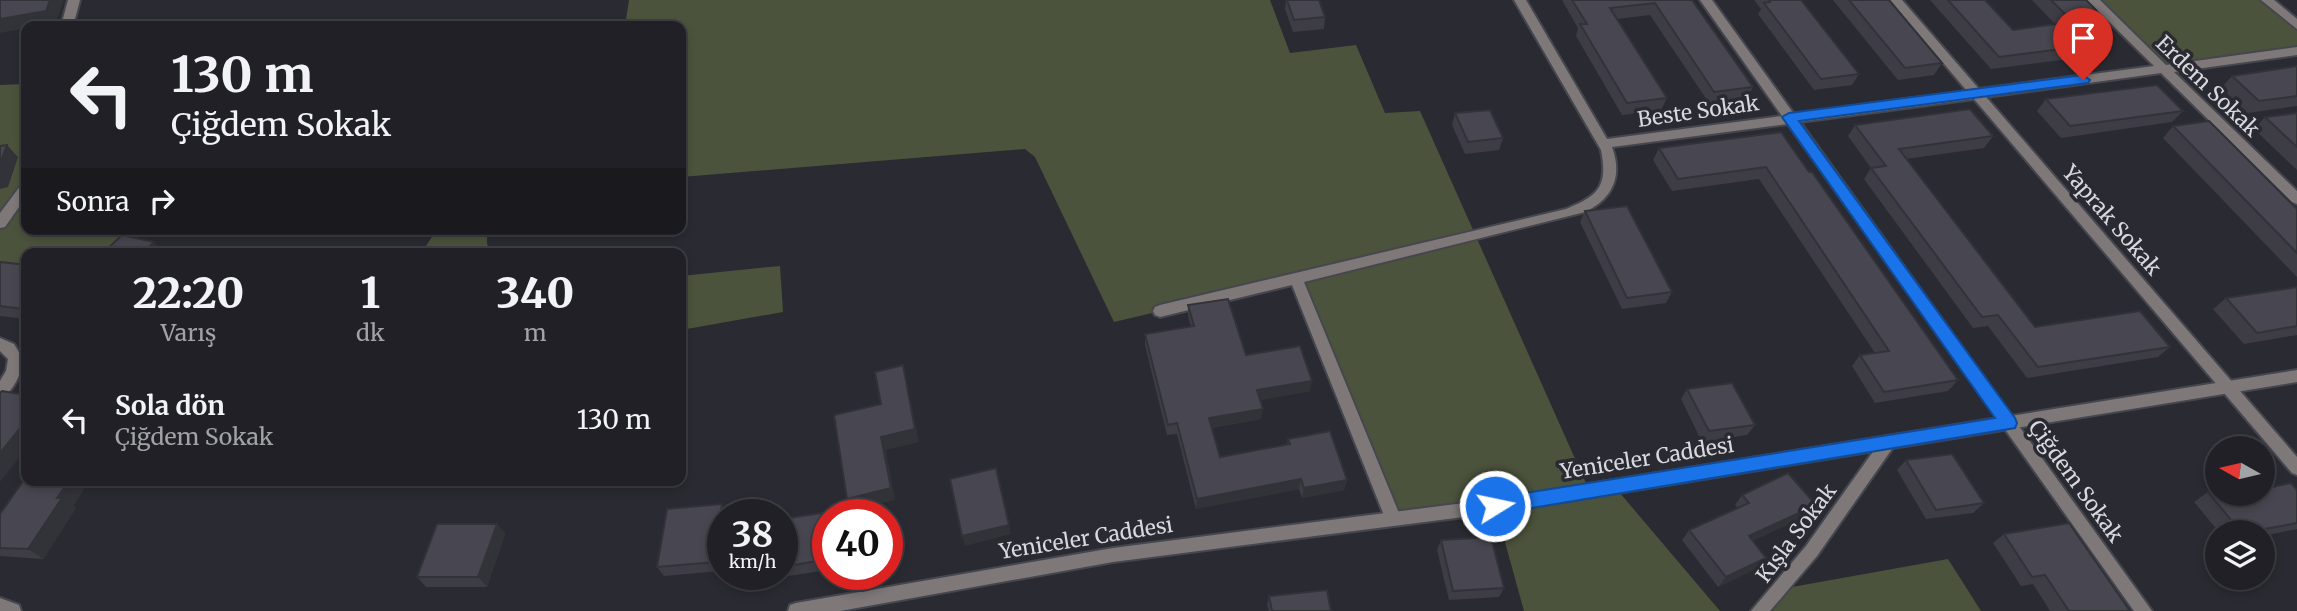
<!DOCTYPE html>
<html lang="tr">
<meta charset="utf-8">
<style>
:root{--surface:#202026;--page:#2d2d32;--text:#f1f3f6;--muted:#a2a3a7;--line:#3d3e43}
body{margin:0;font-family:Merriweather,serif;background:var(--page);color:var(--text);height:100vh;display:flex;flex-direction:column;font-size:26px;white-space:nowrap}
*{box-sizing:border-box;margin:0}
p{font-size:23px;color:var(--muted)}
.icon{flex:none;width:38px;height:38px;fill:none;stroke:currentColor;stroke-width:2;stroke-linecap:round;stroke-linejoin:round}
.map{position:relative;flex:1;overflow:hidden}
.panel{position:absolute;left:21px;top:248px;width:665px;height:238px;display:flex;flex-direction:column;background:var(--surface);border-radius:14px;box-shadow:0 4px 10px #0003,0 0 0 2px var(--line)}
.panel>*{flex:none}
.top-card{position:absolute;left:21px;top:21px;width:665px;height:214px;border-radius:14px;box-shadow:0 4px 10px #0003,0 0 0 2px var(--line);background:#202026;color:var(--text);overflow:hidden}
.needle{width:46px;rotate:278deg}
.fabs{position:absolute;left:2205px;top:436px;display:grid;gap:14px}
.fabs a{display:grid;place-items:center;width:70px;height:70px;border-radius:50%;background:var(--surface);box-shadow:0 4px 10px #0003,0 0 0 2px var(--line);font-size:35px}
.speed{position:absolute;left:707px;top:499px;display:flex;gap:14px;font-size:35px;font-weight:700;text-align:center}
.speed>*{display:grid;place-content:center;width:91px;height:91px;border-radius:50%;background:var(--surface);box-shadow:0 4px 10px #0003,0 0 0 2px var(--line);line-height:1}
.speed small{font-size:18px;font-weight:400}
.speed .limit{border:10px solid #d22;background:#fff;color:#111}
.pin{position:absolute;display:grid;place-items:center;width:60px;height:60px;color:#fff;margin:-72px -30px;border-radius:50% 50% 50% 0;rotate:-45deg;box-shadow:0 0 7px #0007}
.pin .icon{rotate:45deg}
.me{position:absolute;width:77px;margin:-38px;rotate:80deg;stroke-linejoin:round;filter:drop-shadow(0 0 5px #0008)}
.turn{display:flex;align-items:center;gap:24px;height:147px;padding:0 35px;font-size:32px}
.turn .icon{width:91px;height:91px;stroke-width:2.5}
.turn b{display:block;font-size:49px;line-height:60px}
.then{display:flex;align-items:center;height:66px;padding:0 35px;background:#0003;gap:14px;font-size:26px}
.eta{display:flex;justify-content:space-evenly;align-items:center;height:119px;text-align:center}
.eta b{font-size:42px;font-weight:800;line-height:49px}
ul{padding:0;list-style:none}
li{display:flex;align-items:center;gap:21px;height:105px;padding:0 35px}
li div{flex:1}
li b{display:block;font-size:26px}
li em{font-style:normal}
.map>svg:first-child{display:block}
.green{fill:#4c533c}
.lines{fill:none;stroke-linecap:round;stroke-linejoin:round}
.minor-casing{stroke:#46464e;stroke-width:4}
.tertiary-casing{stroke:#46464e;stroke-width:4}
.minor{fill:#7e7879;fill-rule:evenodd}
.tertiary{fill:#7e7879;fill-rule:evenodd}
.wall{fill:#3e3d46}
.shaded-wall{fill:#323239}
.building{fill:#484751;stroke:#323239;stroke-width:2}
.route{fill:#1a73e8;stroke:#114b97;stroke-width:2}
.labels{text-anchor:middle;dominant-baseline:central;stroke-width:7;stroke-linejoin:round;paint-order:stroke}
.street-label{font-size:21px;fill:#d8d8de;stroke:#2a2a32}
</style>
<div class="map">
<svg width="2297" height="611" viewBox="0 0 2297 611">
<rect width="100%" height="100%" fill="#2a2a32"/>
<g class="green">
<polygon points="629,0 1270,0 1290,53 1356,45 1385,113 1420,111 1589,490 1614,486 1720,611 1524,611 1495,506 1393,518 1296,279 1114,322 1035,157 1025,149 681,177 681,26 625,26"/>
<polygon points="2093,0 2267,0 2297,25 2297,51 2163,69"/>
<polygon points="26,84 26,229 149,229 143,235 131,233 110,254 26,254 26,266 0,263 0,85"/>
<polygon points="437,229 487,229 487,244 492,254 421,254"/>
<polygon points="780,266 783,312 681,330 681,276"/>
<polygon points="1948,559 1981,611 1759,611 1781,589"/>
</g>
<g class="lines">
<g class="minor-casing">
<g id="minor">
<polygon points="68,0 80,0 73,26 61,26"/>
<path d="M1514,0H1526L1607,139L1782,116L1700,0H1712L1794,114L1967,91L1890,0H1902L1979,89L2154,66L2087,0H2100L2166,65L2297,47V55L2174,72L2297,191V204L2292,202L2161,73L1986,97L2297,457V475L2292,473L1974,99L1800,122L2152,611H2134L1788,124L1612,147C1623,177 1612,199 1585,212L1304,282L1401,518L1399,523L1393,525L1387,523L1292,285L1160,317L1155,315L1153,311L1155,307L1160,305L1566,209C1599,196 1608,186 1601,150Z"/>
<polygon points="2261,0 2274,0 2297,19 2297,29"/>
<polygon points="26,183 26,197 5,227 0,228 0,213 21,185"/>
<path d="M0,338L14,344L23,359C22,373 13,393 0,398V381L6,371L8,359L0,351Z"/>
<polygon points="1887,437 1892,439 1895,444 1892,449 1817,556 1770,611 1751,611 1806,546 1882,439"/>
</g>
</g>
<g class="tertiary-casing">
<g id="tertiary">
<polygon points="2297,370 2297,382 1495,513 1113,562 840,611 788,611 790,605 796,603 1113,548 1495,499"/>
<polygon points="0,598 19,605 21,611 0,611"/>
</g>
</g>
<use href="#minor" class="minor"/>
<use href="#tertiary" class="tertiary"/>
</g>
<g class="wall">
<polygon points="1286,0 1319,0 1325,17 1324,29 1293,32 1285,9"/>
<polygon points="1562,0 1692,0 1753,87 1747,99 1709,103 1650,15 1617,19 1667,98 1661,110 1622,115 1576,36 1578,28"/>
<polygon points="1754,0 1801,0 1859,74 1852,85 1814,90 1758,14 1761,9"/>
<polygon points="1833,0 1889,0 1942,63 1934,75 1898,80"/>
<polygon points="1930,0 1985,0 2013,30 2055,24 2032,0 2086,0 2096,10 2086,21 2108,43 2099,55 1991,69"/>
<polygon points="2297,66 2297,106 2248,113 2221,88 2232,76"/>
<polygon points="2046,99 2183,111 2172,122 2061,138 2037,111"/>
<polygon points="1455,113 1503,138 1499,150 1465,154 1452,125"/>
<polygon points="2297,113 2297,170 2254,129 2265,117"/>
<polygon points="1855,125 1993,136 1984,148 1906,159 2035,327 2170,347 2158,357 2027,378 1988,326 1973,328 1864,179 1871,168 1848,136"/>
<polygon points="2173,126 2297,209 2297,277 2163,138"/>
<polygon points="1659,148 1809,172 1958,380 1948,391 1875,403 1852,366 1860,355 1875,353 1759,179 1672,191 1653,160"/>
<polygon points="1585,211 1672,292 1666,303 1622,309 1580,222"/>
<polygon points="0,262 26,265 26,319 0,316"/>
<polygon points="2297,287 2297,335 2244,344 2213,309 2226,298"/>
<polygon points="1188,305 1246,355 1310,391 1260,400 1261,419 1211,428 1220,457 1287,444 1288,439 1347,480 1344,490 1302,498 1299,489 1196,509 1177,434 1167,435 1145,345 1145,334 1191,327 1188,316"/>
<polygon points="1687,389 1755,425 1747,435 1702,442 1681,399"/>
<polygon points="1906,460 1984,503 1973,513 1926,519 1897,470"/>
<polygon points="26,481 89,481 73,506 76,508 43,559 0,556 0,514"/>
<polygon points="2297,490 2297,529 2263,536 2263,532 2219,532 2194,502 2208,492 2217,494"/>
<polygon points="1742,495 1808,515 1752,541 1758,568 1718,587 1682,540 1689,530 1738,508 1735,505"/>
<polygon points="722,504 727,514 723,514 723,552 720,571 664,576 657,567 667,509"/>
<polygon points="834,511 835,514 828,514 828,570 788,576 783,567 783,519"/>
<polygon points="497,524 505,534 487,587 426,587 417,577"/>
<polygon points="2004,534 2130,611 2050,611 2033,584 2021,586 1993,543"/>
<polygon points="1441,540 1504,588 1499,597 1449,600 1437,550"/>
<polygon points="1269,596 1331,611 1269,611 1267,605"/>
</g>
<g class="shaded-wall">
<polygon points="50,0 64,0 56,22 36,26 26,26 26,28 0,33 0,19"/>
<polygon points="7,145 18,157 8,187 0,189 0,164"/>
<polygon points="154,242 164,254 142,254"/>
<polygon points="903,365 919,442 886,450 895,500 851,511 847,499 881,437"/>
<polygon points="1312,381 1310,391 1256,401 1257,390"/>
<polygon points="1263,409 1261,419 1208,428 1209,418"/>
<polygon points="26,421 26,449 0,482 0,453"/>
<polygon points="1301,479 1299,489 1196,509 1197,499"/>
<polygon points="1347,480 1344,490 1302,498 1304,488"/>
<polygon points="69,481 89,481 73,506 76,508 43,559 28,549 57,498"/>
<polygon points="722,504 727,514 723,514 723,552 720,571 715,562"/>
<polygon points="1816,505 1808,515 1741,546 1749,536"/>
<polygon points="497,524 505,534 487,587 478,577"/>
<polygon points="1009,525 1011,534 965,546 962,536"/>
<polygon points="1766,558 1758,568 1718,587 1726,577"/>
</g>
<g class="building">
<polygon points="0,0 50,0 46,11 0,19"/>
<polygon points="1287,0 1319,0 1325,17 1294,20"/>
<polygon points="1572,0 1692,0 1753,87 1714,92 1655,3 1610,8 1667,98 1627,103 1580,24 1587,24"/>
<polygon points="1769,0 1801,0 1859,74 1821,79 1764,3 1770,2"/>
<polygon points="1849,0 1889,0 1942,63 1905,68"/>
<polygon points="1948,0 1985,0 2013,30 2085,20 2108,43 1999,57"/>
<polygon points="2051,0 2086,0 2096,10 2065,14"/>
<polygon points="2297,66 2297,96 2259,101 2232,76"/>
<polygon points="2157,85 2183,111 2070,126 2046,99"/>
<polygon points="1970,109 1993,136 1899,149 2035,327 2140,311 2170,347 2038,367 1998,315 1982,317 1871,168 1886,166 1855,125"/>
<polygon points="1490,110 1503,138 1468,142 1455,113"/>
<polygon points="2297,113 2297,147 2265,117"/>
<polygon points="2209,121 2297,209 2297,253 2173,126"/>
<polygon points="1781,132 1809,172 1812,172 1958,380 1884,392 1860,355 1889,351 1766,167 1678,179 1659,148"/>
<polygon points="7,145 0,164 0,146"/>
<polygon points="1627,206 1672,292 1627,298 1585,211"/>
<polygon points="122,235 154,242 142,254 102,254"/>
<polygon points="0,262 26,265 26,305 23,309 0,306"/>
<polygon points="2297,287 2297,326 2257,333 2226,298"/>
<polygon points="1228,299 1246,355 1300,346 1312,381 1257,390 1263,409 1209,418 1220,457 1290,444 1288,439 1330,431 1347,480 1304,488 1301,479 1197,499 1177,423 1168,425 1145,334 1194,326 1188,305"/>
<polygon points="903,365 915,429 881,437 891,488 847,499 834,415 881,404 875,372"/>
<polygon points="1732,383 1755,425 1709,431 1687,389"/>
<polygon points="2,391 26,395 26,421 0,453 0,393"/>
<polygon points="1952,454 1984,503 1936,510 1906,460"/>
<polygon points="996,468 1009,525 962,536 950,479"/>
<polygon points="1788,473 1816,505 1749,536 1766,558 1726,577 1689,530 1749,503 1742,495"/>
<polygon points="26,477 26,481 69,481 57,498 62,498 28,549 0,548 0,514"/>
<polygon points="2291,483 2297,490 2297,523 2248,532 2241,532 2208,492 2217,490 2217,494 2263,494 2263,489"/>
<polygon points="722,504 715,562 657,567 667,509"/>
<polygon points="834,511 834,514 828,514 828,559 783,567 783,519"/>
<polygon points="2069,523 2130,611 2069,611 2045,575 2032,577 2004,534"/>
<polygon points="437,524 497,524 478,577 417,577"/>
<polygon points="1491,537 1504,588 1453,591 1441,540"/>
<polygon points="1327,590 1331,611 1272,611 1269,596"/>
</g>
<polygon class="route" points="2083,75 2090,80 2088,83 1799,121 2015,418 2017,423 2015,428 1495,514 1489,512 1486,506 1489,500 1495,498 1995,418 1782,117 1789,113"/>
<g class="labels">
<g class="street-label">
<text transform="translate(2208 86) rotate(44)">Erdem Sokak</text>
<text transform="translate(1698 111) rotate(-8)">Beste Sokak</text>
<text transform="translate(2112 220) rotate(49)">Yaprak Sokak</text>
<text transform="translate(1647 458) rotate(-9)">Yeniceler Caddesi</text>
<text transform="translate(2076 481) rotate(54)">Çiğdem Sokak</text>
<text transform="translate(1796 533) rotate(-53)">Kışla Sokak</text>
<text transform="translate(1086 538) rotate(-9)">Yeniceler Caddesi</text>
</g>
</g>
</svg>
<div class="fabs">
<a><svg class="needle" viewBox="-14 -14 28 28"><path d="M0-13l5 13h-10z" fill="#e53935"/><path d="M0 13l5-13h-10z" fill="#a2a3a7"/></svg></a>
<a><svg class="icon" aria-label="layers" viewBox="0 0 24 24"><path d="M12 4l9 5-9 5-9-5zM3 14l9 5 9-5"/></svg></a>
</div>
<div class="speed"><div>38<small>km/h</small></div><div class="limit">40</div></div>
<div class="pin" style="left:2083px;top:80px;background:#d93025"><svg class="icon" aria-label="arrive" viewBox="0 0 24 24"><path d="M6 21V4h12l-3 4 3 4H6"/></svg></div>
<svg class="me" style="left:1495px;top:506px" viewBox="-20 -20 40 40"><circle r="17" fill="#1a73e8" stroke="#fff" stroke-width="3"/><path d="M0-11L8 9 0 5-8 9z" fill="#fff"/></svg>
<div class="top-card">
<div class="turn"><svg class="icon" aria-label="left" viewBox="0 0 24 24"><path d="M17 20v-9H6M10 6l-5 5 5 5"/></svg><div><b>130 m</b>Çiğdem Sokak</div></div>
<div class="then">Sonra<svg class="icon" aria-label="right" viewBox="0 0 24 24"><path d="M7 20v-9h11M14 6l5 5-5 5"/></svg></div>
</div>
<section class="panel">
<div class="eta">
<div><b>22:20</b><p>Varış</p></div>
<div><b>1</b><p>dk</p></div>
<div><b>340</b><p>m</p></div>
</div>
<ul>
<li><svg class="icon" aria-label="left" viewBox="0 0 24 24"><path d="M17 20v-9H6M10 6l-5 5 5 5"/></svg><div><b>Sola dön</b><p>Çiğdem Sokak</p></div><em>130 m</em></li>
</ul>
</section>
</div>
